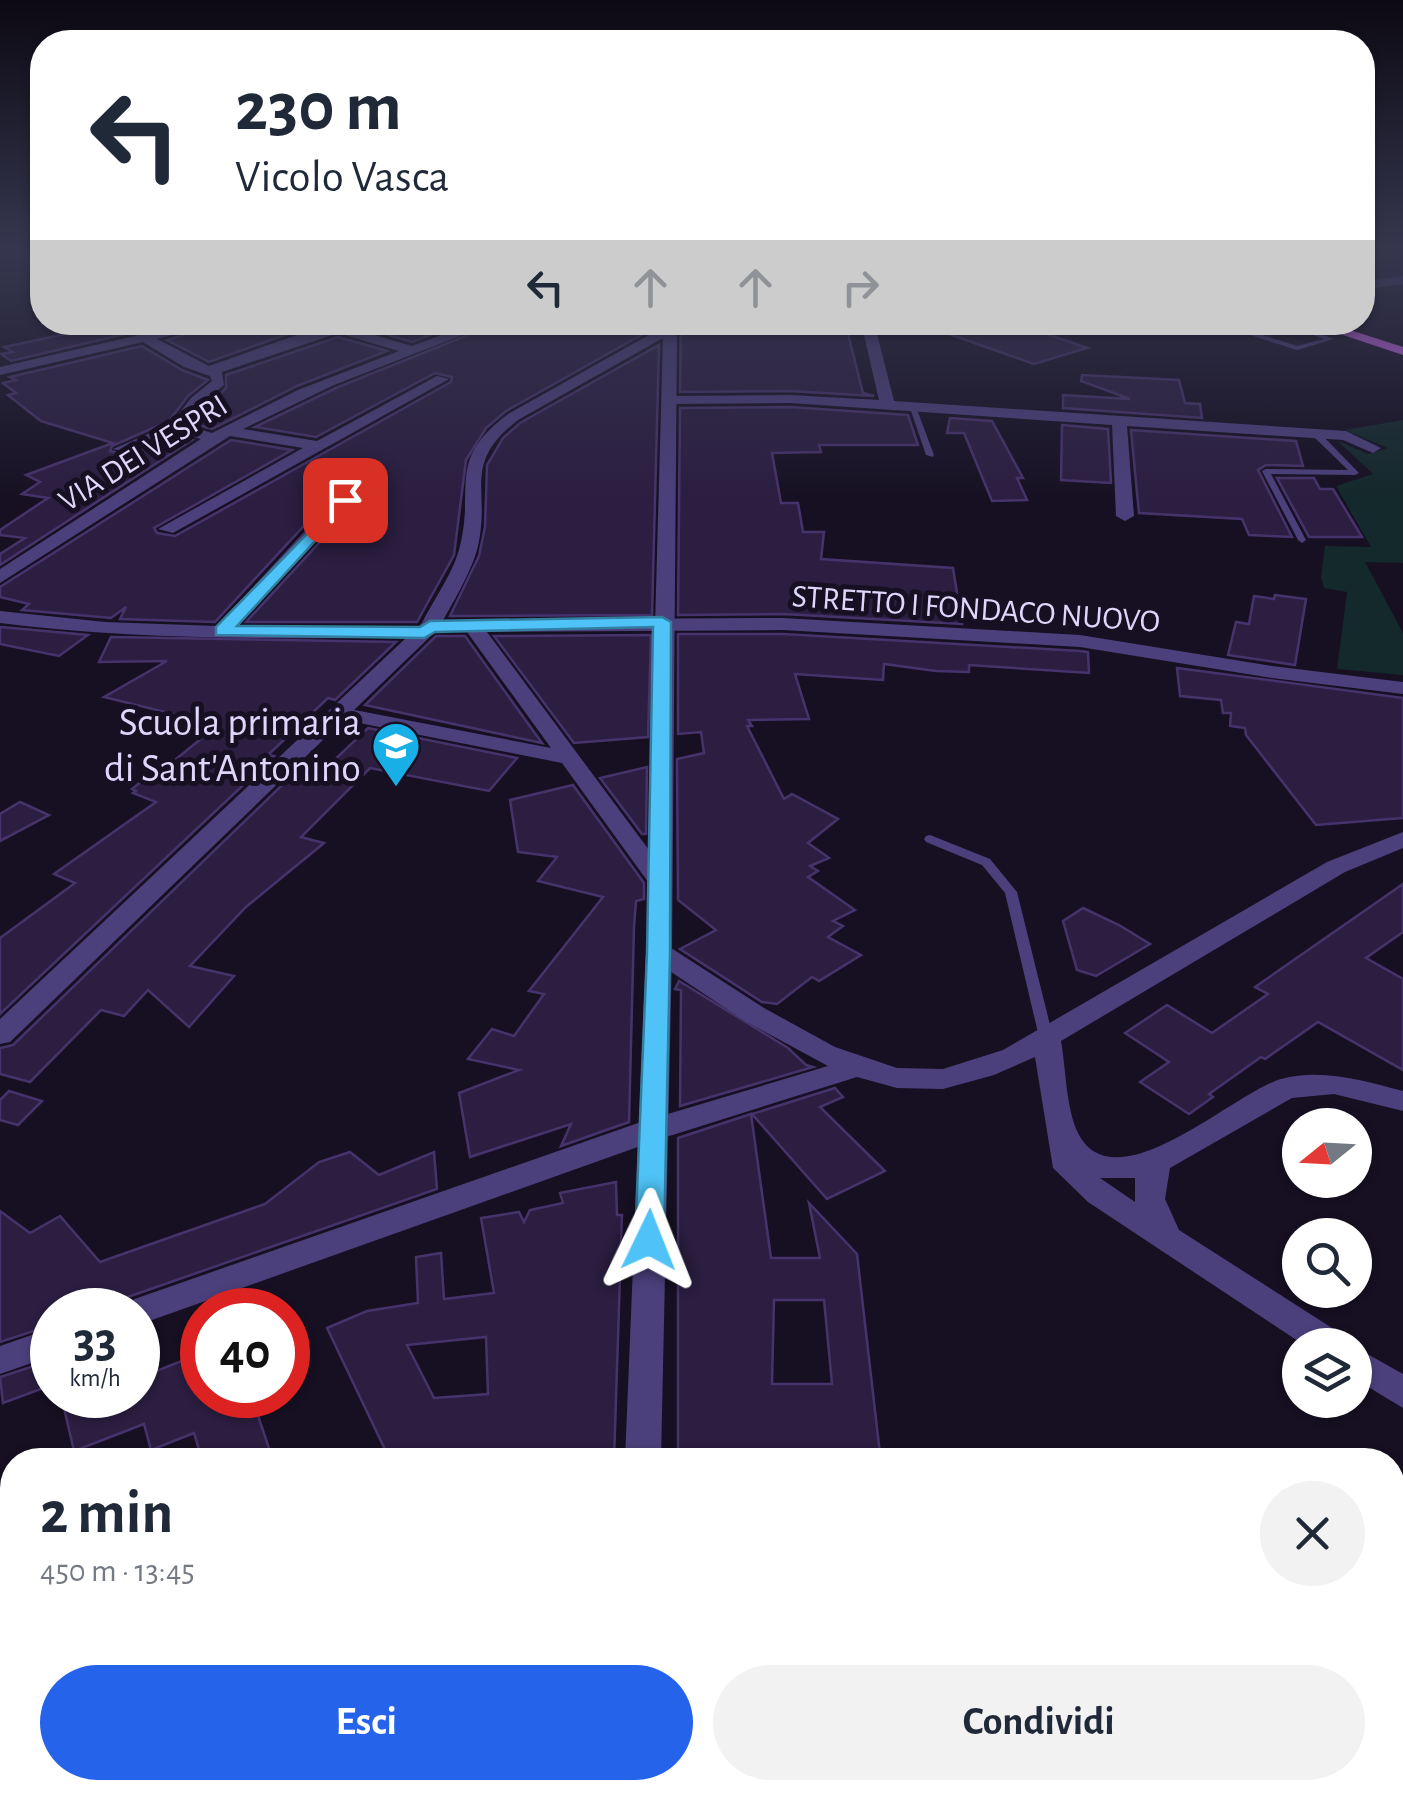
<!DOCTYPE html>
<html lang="it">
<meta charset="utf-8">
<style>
:root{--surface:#fff;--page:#f2f2f3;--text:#1f2937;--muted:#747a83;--accent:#2563eb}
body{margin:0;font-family:"Alegreya Sans",sans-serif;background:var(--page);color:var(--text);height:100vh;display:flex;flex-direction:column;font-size:38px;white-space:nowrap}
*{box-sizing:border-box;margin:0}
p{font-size:32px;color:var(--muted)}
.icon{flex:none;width:55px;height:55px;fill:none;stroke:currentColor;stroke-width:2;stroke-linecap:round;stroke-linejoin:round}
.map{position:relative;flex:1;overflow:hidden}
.sheet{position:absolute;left:0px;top:1448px;width:1405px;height:352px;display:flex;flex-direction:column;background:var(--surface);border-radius:40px 40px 0 0;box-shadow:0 2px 8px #0004}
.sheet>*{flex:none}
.banner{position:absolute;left:30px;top:30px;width:1345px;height:305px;border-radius:40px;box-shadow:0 2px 8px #0004;background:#fff;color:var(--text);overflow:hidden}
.needle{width:65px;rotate:252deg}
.tools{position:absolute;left:1282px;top:1108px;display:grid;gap:20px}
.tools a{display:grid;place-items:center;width:90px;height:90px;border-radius:50%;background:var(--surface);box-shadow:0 2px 8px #0004;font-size:50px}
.speed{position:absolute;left:30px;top:1288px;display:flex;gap:20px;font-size:50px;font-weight:700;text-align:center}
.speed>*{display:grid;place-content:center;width:130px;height:130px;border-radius:50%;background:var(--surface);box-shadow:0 2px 8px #0004;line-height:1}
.speed small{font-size:25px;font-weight:400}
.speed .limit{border:15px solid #d22;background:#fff;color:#111}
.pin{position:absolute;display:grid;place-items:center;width:85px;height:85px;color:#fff;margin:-42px;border-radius:20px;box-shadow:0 5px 15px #0006}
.me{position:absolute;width:110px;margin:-55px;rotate:2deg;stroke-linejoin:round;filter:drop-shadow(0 0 8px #0008)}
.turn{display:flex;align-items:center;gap:35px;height:210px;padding:0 40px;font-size:45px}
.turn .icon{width:130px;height:130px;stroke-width:2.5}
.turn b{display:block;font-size:70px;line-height:85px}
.lanes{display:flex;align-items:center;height:95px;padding:0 40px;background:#0003;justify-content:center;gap:50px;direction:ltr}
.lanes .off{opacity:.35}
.round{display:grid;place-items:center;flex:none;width:105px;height:105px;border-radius:52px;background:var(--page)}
.summary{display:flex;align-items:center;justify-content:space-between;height:170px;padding:0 40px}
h1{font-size:60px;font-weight:600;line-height:75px}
.cta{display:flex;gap:20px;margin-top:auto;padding:20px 40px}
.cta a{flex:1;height:115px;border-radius:60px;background:var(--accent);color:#fff;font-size:40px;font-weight:600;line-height:115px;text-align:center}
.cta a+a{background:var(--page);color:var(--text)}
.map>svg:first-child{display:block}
.green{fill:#14292c}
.building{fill:#2b1e41;stroke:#47336b;stroke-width:2.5;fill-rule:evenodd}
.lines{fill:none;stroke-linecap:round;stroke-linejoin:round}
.service{fill:#4c407c;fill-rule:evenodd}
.minor{fill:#4c407c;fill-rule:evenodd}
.tertiary{fill:#4c407c;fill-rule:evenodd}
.primary{fill:#d368f0;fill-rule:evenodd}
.route{fill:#4fc3f7;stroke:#337fa1;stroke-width:2.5}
.labels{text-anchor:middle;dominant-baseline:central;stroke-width:10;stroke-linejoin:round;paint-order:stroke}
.far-street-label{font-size:32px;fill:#e0d6fb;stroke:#161022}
.poi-label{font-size:40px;fill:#e0d6fb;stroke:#161022;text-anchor:end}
</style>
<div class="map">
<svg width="1403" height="1799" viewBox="0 0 1403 1799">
<rect width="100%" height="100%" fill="#161022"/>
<polygon class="green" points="1403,420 1403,563 1365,562 1403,633 1403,675 1337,669 1347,592 1324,588 1321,577 1325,546 1371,547 1336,486 1373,474 1338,441 1368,454 1388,448 1345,430"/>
<g class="building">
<polygon points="122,322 176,322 11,361 1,354 13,352 4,347"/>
<polygon points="224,322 321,322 209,362 167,340"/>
<polygon points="366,322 464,322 412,342 361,327"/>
<polygon points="500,322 659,325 506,411 486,428 466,460 454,555 417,622 246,622 332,529 382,485 385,479 373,471 314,515 215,622 120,619 126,607 111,618 22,610 29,604 0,597 0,587 231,440 292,450 154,528 157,533 175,536 451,382 452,377 435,373 316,437 255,427 336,388"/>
<polygon points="681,322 845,322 863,393 874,396 790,391 680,392"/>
<polygon points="927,322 1012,322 1087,348 1034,364 926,326"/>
<polygon points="338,337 387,351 297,386 212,429 191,423 226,388 226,375"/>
<polygon points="659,345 652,615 450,616 479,556 485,527 487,465 503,438 520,423"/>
<polygon points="142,346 182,370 208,380 188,396 169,421 112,446 110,451 128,455 177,436 192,440 0,565 0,554 25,538 0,535 0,530 48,498 22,494 40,482 26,475 113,443 41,421 8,395 16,393 3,383 16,380 10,377"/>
<polygon points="1082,375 1179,380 1185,403 1200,404 1202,418 1063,408 1063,395 1130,399 1081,381"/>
<polygon points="790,407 908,415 918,445 819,445 821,452 772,453 781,503 798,503 803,532 824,532 821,559 953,568 962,624 783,614 678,615 680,408"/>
<polygon points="950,418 992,421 1023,478 1017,478 1027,500 992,501 964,433 947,433"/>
<polygon points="1062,425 1108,429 1111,483 1061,480"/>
<polygon points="1131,430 1296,441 1303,466 1266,465 1258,470 1292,537 1249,535 1242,519 1139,513"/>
<polygon points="1277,478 1314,478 1320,489 1333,489 1362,537 1309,537"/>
<polygon points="1275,595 1306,599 1295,665 1228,655 1236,622 1249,624 1254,596 1274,599"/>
<polygon points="0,627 1,627 88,635 59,656 0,644"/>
<polygon points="678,634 783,634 1080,651 1088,652 1089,673 969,665 969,672 936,671 884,664 883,680 795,674 809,719 748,720 752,726 747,726 784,799 792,794 838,819 808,843 829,858 810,866 818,871 808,877 855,910 833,921 843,926 828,937 861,955 819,981 812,977 777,1004 762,1002 680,949 716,930 678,900 677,759 704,753 701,732 678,734"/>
<polygon points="651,635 648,737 574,743 494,636"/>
<polygon points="436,636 465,636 542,743 365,705"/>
<polygon points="111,637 396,642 335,700 328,698 268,755 274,756 0,1014 0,938 75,883 54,874 156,802 133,793 136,791 132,789 160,766 165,768 218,725 104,697 167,661 99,662"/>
<polygon points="1177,668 1403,698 1403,818 1316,825 1246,735 1245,728 1230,726 1231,713 1223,713 1221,700 1180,696"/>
<polygon points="368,728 517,758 489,791 370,768 301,837 324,843 246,907 190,966 234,976 189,1027 148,990 124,1016 101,1010 30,1082 0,1074 0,1048 13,1045 305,763 327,767"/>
<polygon points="647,767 646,834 642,834 600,778"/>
<polygon points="573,785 644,883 644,899 636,901 634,927 629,1122 561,1146 571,1124 470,1157 459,1093 519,1070 468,1059 492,1029 514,1036 544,994 529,991 603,897 538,881 557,857 518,852 510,800"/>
<polygon points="20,802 49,815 0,841 0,814"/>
<polygon points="1403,884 1403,932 1366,958 1403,979 1403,1070 1318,1022 1265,1059 1261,1057 1209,1094 1213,1097 1189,1114 1140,1082 1169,1062 1125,1033 1167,1005 1212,1033 1268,994 1255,987"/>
<polygon points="1083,908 1119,925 1150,944 1096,976 1077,970 1063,921"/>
<polygon points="679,981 788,1048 806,1065 813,1067 680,1106 681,990 675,989"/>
<polygon points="835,1088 843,1097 820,1107 885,1171 827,1199 752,1114"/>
<polygon points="9,1091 42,1101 18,1125 0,1120 0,1100"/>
<path d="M751,1114L771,1258H820L809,1203L857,1254L880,1454L740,1453V1460H678V1138ZM774,1300H824L832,1384H772Z"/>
<polygon points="350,1152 379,1175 434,1152 437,1189 125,1298 102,1310 52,1310 52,1325 0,1342 0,1211 30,1233 60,1216 100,1262 265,1204 319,1162"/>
<path d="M616,1182L617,1215H622L614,1460H390L327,1328L367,1311L418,1303L416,1257L441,1253L444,1299L494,1293L481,1218L519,1212L524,1222L530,1210L563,1203L560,1193ZM486,1337L488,1394L434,1398L407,1345Z"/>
<polygon points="202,1353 202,1395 221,1395 225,1409 252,1398 273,1460 202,1460 194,1433 151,1450 144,1424 74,1451 61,1395 138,1395 138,1378"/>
<polygon points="52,1360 52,1385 3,1403 0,1377"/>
</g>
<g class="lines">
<g class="service">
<polygon points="1209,322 1221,322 1297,346 1324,339 1278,322 1289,322 1334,339 1297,350"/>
<polygon points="909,405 916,407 934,455 933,457 926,455"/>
<polygon points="1313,432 1319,432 1359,473 1355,475 1271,474 1306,540 1302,543 1298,540 1262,471 1266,469 1348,470 1313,436"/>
<polygon points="930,835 990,859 1017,892 1053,1037 1051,1040 1041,1040 1039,1037 1005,893 982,865 926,842 924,839 926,836"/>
<polygon points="557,1788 579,1788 578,1799 556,1799"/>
</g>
<g class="minor">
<path d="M195,322H221L157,339L209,366L328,324L362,322L351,328L412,346L476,322H496L334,385L243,429L317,441L437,376L449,379L173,533L158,529L303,448L230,436L0,583V569L201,439L177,432L127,452L113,449L171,424L191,398L212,381L210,376L184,367L143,342L0,375V367ZM338,333L399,351L298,390L212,433L185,425L201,404L224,385L222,372Z"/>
<polygon points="861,322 874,322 894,401 1346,431 1381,448 1373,453 1343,440 1127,426 1134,516 1125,521 1116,516 1112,425 790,403 670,404 663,400 670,396 790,395 879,400"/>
<path d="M373,475L381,480L379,483L329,526L238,626H420L430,620L783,618L1080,635L1272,666L1403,682V694L1272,678L1080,647L783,630L487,632L672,881L660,888L651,886L562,763L339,719L328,713L339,707L551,748L467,632H434L424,638C282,638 141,641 0,623V611L105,622L217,626L317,518Z"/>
<path d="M1403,832V848L1345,872L1061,1041C1066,1069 1066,1108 1078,1133C1115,1206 1233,1093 1281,1079C1323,1068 1363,1081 1403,1091V1111L1334,1094L1292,1098L1170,1168L1165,1199L1179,1230L1343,1335L1348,1345H1304L1088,1202L1053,1168L1035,1057L994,1075L943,1089L897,1088L857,1077L663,1138L138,1325V1310H122L126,1302L641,1122L828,1066L745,1021L650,958L646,952L650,946H668L764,1008L835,1047L897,1068L943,1069L1003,1050L1327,862ZM1100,1178H1135V1202Z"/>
<polygon points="52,1328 52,1356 0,1374 0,1346"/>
<polygon points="1355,1347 1403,1374 1403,1408 1355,1379"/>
</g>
<g class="tertiary">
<polygon points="1403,276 1403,284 1362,290 1362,282"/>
<path d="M663,322H677V329L672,952L661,1460H625L646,952L663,338L518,420C461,464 491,489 478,546C473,569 450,609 437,630L10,1042L0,1044V1019L422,623C434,599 454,572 460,546C475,485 446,461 508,414L663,327Z"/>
<polygon points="611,1788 654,1788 655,1799 611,1799"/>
</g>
<polygon class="primary" points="1304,322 1325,322 1403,347 1403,355"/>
</g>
<linearGradient id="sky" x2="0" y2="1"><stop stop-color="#0c0913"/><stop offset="0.5" stop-color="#36374f"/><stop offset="1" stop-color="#36374f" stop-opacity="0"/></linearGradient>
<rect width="1403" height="500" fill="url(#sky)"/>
<polygon class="route" points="345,495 350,497 350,503 237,626 420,627 430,621 662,617 671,622 670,952 664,1240 660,1248 649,1251 639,1248 635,1240 647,952 653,627 435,632 424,638 216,635 216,627"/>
<defs>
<g id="school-pin" transform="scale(2.5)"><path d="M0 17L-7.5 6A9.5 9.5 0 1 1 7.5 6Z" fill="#17afe5" stroke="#161022"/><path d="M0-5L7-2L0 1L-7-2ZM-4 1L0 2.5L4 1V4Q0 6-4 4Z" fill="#fff"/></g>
</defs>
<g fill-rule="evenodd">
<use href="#school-pin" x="396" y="746"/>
</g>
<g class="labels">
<g class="far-street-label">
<text transform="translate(143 453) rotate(-32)">VIA DEI VESPRI</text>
<text transform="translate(976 609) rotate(4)">STRETTO I FONDACO NUOVO</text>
</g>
<g class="poi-label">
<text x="361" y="723">Scuola primaria<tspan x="361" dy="46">di Sant'Antonino</tspan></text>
</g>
</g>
</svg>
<div class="tools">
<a><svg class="needle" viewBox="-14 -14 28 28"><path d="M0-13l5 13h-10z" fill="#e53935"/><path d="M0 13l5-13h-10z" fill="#747a83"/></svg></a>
<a><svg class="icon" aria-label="search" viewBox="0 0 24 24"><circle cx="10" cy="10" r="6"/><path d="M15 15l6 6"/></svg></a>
<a><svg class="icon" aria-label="layers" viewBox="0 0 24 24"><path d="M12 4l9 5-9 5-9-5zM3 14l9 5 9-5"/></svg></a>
</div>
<div class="speed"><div>33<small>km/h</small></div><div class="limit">40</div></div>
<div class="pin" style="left:345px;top:500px;background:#d93025"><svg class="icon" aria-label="arrive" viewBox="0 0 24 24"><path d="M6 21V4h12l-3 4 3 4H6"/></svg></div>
<svg class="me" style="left:649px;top:1240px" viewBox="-20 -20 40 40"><path d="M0-17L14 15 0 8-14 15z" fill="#4fc3f7" stroke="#fff" stroke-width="4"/></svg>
<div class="banner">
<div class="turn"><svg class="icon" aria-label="left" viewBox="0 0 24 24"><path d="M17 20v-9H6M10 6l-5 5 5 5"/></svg><div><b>230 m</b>Vicolo Vasca</div></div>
<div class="lanes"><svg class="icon" aria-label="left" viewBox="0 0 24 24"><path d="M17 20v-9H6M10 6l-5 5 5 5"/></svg><svg class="icon off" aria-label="ahead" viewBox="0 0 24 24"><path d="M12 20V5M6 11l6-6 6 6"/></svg><svg class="icon off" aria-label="ahead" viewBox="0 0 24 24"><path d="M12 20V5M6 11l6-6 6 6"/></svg><svg class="icon off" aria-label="right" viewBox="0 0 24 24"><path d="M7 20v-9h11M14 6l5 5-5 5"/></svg></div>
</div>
<section class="sheet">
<div class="summary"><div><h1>2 min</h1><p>450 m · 13:45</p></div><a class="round"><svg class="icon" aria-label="close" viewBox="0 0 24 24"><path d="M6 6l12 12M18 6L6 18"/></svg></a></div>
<div class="cta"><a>Esci</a><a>Condividi</a></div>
</section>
</div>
